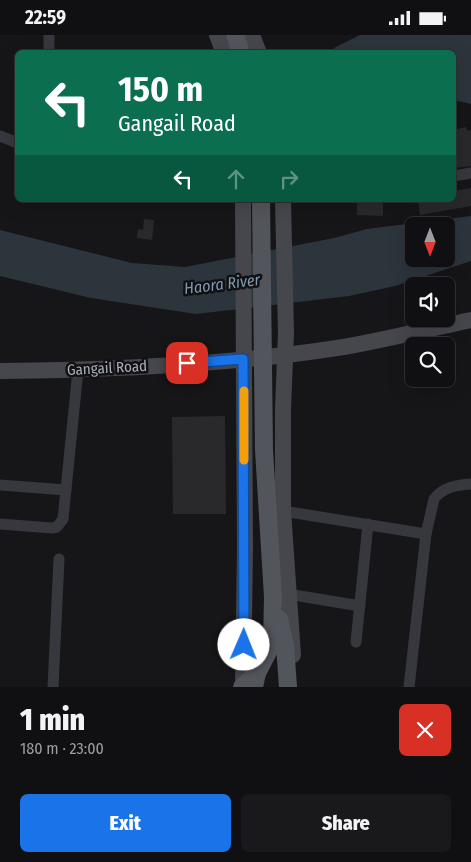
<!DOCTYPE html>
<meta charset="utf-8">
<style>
:root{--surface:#101012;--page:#19191b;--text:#f1f3f6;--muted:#9c9d9f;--line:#303032;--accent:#1a73e8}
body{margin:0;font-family:"Fira Sans Condensed",sans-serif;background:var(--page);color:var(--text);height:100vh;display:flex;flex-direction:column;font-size:19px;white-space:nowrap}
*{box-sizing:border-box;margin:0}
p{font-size:16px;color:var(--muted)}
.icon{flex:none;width:28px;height:28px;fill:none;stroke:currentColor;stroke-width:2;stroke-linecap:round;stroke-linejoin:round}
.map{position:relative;height:652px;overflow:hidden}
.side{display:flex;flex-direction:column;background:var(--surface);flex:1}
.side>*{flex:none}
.guide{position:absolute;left:15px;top:15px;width:441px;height:152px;border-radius:8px;box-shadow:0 5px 20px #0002,0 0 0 1px var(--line);background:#0b6e4f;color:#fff;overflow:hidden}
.needle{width:32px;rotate:180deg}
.fabs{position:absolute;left:405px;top:182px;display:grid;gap:10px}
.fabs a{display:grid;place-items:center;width:50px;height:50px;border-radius:8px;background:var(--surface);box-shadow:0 5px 20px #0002,0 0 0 1px var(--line);font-size:25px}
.pin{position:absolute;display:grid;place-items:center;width:42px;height:42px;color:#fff;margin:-21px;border-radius:10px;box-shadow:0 2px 8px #0006}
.me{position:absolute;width:55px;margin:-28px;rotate:1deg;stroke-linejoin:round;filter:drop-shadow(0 0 4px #0008)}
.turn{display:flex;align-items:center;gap:18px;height:105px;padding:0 20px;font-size:22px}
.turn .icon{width:65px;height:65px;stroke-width:2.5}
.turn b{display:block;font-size:35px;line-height:42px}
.lanes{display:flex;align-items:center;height:48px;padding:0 20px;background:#0003;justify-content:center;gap:25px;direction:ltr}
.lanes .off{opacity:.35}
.round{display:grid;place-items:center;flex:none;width:52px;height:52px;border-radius:8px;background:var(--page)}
.head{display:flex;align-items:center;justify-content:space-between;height:85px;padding:0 20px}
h1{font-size:30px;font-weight:800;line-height:38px}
.primary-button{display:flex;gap:10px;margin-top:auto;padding:10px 20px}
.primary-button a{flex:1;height:58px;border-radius:8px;background:var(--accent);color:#fff;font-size:20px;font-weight:800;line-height:58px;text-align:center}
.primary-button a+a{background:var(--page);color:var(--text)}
.status{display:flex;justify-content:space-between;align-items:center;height:35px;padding:0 25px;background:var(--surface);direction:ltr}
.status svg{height:14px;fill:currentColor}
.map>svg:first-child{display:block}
.water{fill:#2c353c;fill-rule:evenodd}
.building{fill:#29292c}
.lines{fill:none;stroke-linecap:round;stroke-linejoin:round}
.street{stroke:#37383d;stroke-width:11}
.secondary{stroke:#45474d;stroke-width:16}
.primary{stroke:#53555c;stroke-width:18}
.primary-bridge{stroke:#53555c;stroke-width:18}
.route-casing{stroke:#114b97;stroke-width:12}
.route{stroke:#1a73e8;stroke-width:9}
.slow{stroke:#f59e0b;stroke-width:9}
.labels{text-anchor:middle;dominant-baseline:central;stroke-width:5;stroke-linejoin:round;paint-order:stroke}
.street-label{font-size:15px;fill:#a8adb8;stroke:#111113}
.water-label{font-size:16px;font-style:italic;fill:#7f9bb3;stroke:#111113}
</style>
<div class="status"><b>22:59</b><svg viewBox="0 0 49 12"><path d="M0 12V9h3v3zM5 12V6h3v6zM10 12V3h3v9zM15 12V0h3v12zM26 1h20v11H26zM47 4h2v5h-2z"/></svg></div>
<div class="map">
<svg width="471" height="652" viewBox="0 0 471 652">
<rect width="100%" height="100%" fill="#161618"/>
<g class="water">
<polygon points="360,0 471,0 471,69 454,65 454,18 335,17 334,13"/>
<path d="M471,181V226L395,251L349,261L196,279L91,263L0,241V195L132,228L185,232L334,203L367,194ZM414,191H446V224H414Z"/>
</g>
<g class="building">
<polygon points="466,92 467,96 471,95 471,131 454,133 454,95"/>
<polygon points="471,153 471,171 420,180 418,165 454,165 454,156"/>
<polygon points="357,168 383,168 383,181 357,180"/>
<polygon points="144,184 154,185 152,205 137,203 138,194 143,195"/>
<polygon points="225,381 226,479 173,479 172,382"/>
</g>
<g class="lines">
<g class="street">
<polyline points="49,0 49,18"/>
<polyline points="0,101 18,108"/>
<polyline points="454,141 471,138"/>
<polyline points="0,450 66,455"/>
<polyline points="283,476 426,499"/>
<polyline points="0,489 52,493 57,492 63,484 78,335"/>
<polyline points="288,559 360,571"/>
<polyline points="356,607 368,489"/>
<polyline points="53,652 59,524"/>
<path d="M409,652L426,499L434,464C443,452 457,450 471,449"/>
</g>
<g class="secondary">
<polyline points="217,0 224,18"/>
<polyline points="252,0 259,18"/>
<polyline points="243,165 245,513 243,652"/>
<polyline points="283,165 286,298 283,374 283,476 293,620"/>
<path d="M0,336C112,335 226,330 337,313C382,306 427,294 471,285"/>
</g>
<g class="primary">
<polyline points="235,0 241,18"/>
<polyline points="279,584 285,610 288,652"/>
<polyline points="254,652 257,638 272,609 273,562"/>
</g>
<g class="primary-bridge">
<polyline points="261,165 264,415 273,562"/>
<polyline points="242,652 257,638"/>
</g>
</g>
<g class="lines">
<g class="route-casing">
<polyline id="route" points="187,328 243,324 244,610"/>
</g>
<use href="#route" class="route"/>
<polyline class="slow" points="244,356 244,425"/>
</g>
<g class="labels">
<g class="street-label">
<text transform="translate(107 333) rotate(-3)">Gangail Road</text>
</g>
<g class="water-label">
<text transform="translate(222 249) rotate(-7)">Haora River</text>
</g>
</g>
</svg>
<div class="fabs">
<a><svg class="needle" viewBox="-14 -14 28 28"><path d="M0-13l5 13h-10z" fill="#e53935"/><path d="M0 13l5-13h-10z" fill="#9c9d9f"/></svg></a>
<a><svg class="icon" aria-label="sound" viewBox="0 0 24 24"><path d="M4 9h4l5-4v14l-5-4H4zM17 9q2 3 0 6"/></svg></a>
<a><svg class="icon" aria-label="search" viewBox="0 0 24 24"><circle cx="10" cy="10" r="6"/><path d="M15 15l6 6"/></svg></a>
</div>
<div class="pin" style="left:187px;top:328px;background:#d93025"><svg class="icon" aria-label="arrive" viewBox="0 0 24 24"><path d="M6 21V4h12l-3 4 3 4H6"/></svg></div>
<svg class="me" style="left:244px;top:610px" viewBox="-20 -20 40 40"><circle r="19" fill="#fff"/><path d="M0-13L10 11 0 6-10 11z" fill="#1a73e8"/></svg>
<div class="guide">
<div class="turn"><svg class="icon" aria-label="left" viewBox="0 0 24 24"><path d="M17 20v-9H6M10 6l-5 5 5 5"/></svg><div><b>150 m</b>Gangail Road</div></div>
<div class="lanes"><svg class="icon" aria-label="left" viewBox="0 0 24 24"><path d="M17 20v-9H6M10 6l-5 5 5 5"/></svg><svg class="icon off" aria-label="ahead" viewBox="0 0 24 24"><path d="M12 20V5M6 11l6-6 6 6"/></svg><svg class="icon off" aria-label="right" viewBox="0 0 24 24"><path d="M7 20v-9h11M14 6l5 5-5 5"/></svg></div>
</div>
</div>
<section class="side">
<div class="head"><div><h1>1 min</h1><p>180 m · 23:00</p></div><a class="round" style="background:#d93025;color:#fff"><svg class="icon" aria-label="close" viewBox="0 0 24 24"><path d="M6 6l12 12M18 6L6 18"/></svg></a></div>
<div class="primary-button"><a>Exit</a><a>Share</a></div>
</section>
